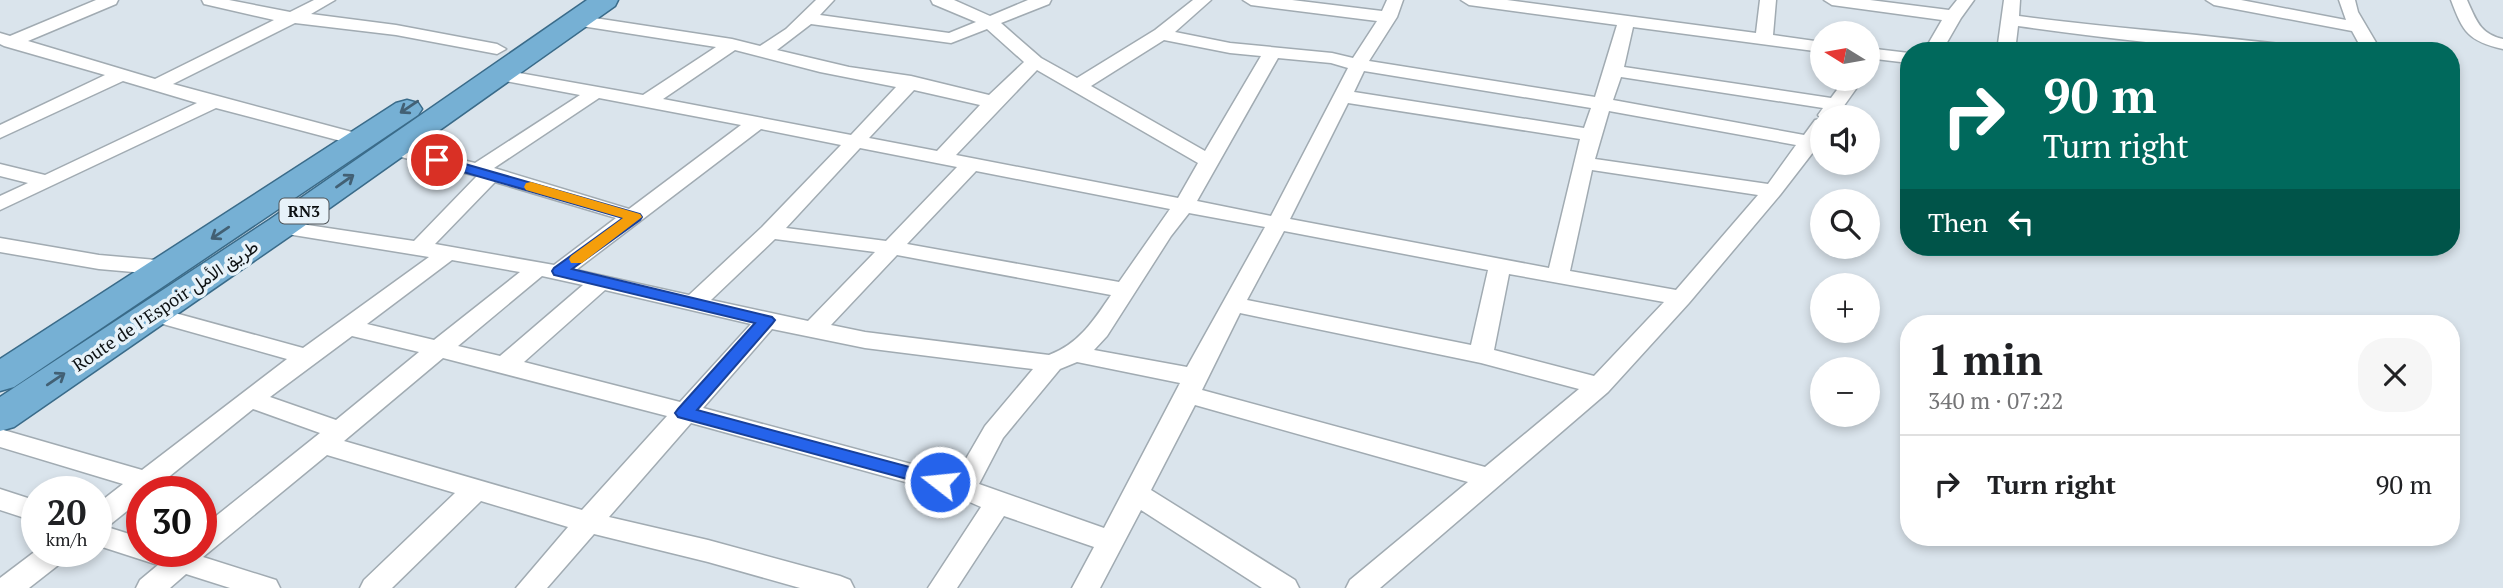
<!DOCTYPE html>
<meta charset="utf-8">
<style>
:root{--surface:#fff;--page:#f6f6f6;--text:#202124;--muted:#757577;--line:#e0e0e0}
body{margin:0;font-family:"PT Serif",Vazirmatn,serif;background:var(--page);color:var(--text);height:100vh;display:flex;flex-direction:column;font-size:26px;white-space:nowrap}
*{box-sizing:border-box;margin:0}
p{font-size:23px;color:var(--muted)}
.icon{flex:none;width:38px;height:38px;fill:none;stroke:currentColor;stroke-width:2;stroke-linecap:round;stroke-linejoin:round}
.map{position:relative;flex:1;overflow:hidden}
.details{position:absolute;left:1900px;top:315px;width:560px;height:231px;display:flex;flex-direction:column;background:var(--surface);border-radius:28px;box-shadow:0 4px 10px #0003}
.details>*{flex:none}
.hud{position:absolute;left:1900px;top:42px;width:560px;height:214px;border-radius:28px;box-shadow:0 4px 10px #0003;background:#00695c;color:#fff;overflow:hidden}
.needle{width:46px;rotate:281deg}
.tools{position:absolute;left:1810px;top:21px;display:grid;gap:14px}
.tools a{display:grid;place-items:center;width:70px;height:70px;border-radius:50%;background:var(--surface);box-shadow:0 4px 10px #0003;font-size:35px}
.speed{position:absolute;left:21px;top:476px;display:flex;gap:14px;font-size:35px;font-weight:700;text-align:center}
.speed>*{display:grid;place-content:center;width:91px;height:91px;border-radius:50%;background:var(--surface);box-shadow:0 4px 10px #0003;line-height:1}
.speed small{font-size:18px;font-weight:400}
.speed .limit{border:10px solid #d22;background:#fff;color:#111}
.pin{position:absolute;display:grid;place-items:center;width:60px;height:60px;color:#fff;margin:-30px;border:4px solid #fff;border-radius:50%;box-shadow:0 2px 7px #0007}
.me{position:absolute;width:77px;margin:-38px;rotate:286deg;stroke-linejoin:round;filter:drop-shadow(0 0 5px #0008)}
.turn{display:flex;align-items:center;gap:24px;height:147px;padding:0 28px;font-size:32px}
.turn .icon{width:91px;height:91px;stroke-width:2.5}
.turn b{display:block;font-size:49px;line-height:60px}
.then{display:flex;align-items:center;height:66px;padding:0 28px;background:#0003;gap:14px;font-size:26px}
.round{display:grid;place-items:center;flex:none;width:74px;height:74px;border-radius:28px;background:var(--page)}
.head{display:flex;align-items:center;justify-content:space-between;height:119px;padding:0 28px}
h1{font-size:42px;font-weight:700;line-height:52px}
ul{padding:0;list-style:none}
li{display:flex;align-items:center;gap:21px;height:98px;padding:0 28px;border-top:2px solid var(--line)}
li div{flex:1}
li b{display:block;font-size:26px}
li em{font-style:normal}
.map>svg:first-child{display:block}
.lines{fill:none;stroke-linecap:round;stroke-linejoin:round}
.minor-casing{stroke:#a1abb2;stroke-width:3}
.trunk-casing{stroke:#3a6b89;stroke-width:3}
.minor{fill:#fff;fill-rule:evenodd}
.trunk{fill:#76b0d4;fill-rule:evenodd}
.oneway{stroke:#426074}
.route{fill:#2563eb;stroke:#184099;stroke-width:2}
.slow{fill:#f59e0b}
.labels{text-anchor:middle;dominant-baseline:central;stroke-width:7;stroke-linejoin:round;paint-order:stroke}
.shield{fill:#e7f2f9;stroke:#4e5458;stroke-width:2}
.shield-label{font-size:16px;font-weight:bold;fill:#0d1113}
.street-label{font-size:18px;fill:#0d1113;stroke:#e7f2f9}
</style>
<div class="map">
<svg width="2503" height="588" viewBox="0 0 2503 588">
<rect width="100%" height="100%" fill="#dae4ec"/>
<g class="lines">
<g class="minor-casing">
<g id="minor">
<polygon points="96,0 118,0 116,4 28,41 155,79 274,20 204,4 202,0 229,0 290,12 314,0 335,0 311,14 396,25 497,44 506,49 497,54 396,35 295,23 173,84 367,136 370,140 367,144 360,146 216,108 0,210 0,196 28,183 0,176 0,164 45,175 197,103 123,81 0,138 0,125 105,75 4,46 0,44 0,33 10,36"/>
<path d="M816,0H834L820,15L949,33L976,22L933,4L931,0H954L990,16L1028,0H1051L1049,4L1001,23L1041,58L1077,78L1155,30L1193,0H1211L1175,32L1230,43L1332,53L1353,58L1377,21L1251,5L1243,0H1292L1382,11L1387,0H1403L1397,17L1369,61L1595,97L1617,25L1469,5L1461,0H1507L1756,33L1760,0H1776L1773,35L1822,42V52L1633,27L1624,67L1831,98L1845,79H1863L1836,117H1822L1821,142L1780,195L1689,303L1608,392L1380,588H1346L1350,580L1468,482L1195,405L1151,490L1295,580L1299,588H1262L1141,510L1100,588H1072L1094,547L1004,516L957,588H928L981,507L956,496L691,423L609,517L708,540L840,576L850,580L854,588H800L708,562L594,534L547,588H516L568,527L481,501L392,588H360L364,580L455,493L327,455L203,557L276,580L280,588H230L186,574L170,588H136L140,580L158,565L96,545V505L123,484L0,447V429L142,470L287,359L145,319L141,314L145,309L153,307L303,348L429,257L281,233L273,232L270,227L273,222L281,221L414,241L477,176L385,153L382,149L385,145L392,143L475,163L580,95L490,78L487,74L490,70L496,69L643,95L716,47L575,25L566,20L569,16L575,15L732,39L760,46L786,29ZM811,24L951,43L987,29L1024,62L989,95L911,76L849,67L777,50ZM1164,40L1230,53L1261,56L1205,151L1091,86ZM735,50L820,72L896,87L851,135L663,99ZM1278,58L1331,63L1348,68L1271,216L1197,201ZM1037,70L1198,163L1178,198L956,155ZM1364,71L1591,108L1584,128L1354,92ZM1621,77L1823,108L1818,115L1821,119L1815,120L1804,135L1613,100ZM914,90L980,105L937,151L869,138ZM599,98L741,125L629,209L494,168ZM1348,103L1580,139L1549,268L1290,219ZM1609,111L1796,145L1768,184L1595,159ZM761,129L841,145L762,227L689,295L576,270ZM860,148L957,167L886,241L786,228ZM1592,170L1758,195L1676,290L1570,271ZM976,171L1170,209L1119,282L907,244ZM495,182L616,218L554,265L435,244ZM1189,213L1265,227L1187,367L1094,350L1107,336L1171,236ZM1284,231L1488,270L1471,345L1247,300ZM775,239L875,252L808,321L711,300ZM897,255L1111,295C1094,320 1079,344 1049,355L865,332L831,325ZM452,260L520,272L434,340L367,324ZM1509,274L1664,302L1594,376L1494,350ZM542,276L583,285L500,356L458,346ZM605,290L751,324L680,402L524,362ZM1240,313L1481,363L1579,389L1485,467L1202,390ZM772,329L865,348L1033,369L985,426L956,476L703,408ZM352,336L419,352L336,420L270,397ZM443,358L667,416L582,510L344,441ZM1077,362L1180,383L1104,528L979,484L1003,438L1060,369ZM253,409L320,433L201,528V551H142V538L107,527L142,499V492H150Z"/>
<polygon points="1824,0 1870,0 1949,10 1957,0 1974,0 1961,18 1942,51 1924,51 1942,20 1832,5"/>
<path d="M2004,0H2020L2019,16C2110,28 2202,34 2294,46L2303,51C2208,51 2112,39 2018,26L2015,51H1997Z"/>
<polygon points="2206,0 2241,0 2346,20 2339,0 2355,0 2358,12 2381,51 2363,51 2352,31 2214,5"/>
<path d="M2451,0H2467C2476,20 2480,34 2503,39V49C2468,41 2463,32 2451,0Z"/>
<polygon points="1867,48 1909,53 1909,63 1867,58"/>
<polygon points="0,238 99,255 168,261 176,263 179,268 176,273 168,275 99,269 0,252"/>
<polygon points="0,489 37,501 37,522 0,510"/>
<polygon points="37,550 70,551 66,559 29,588 0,588 0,578"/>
</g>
</g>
<g class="trunk-casing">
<g id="trunk">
<polygon points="587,0 618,0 615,6 293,234 14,427 0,431 0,397 269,220"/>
<polygon points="407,100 418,103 422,109 418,115 14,387 0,391 0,359 396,103"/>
</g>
</g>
<use href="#minor" class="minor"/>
<use href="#trunk" class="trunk"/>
</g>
<defs><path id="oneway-shaft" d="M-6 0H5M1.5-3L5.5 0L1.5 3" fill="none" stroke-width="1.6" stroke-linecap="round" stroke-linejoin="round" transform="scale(1.75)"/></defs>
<g class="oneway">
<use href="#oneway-shaft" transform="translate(409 107) rotate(146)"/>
<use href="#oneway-shaft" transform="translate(345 181) rotate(-35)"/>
<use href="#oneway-shaft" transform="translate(220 233) rotate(146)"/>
<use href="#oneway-shaft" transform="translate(56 379) rotate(-34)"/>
</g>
<polygon class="route" points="437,156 640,214 642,217 640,220 572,269 772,317 775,320 772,324 697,410 947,477 949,482 947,486 940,488 678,417 675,413 678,409 755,323 554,275 552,271 554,268 623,218 432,163 432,158"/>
<polygon class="slow" points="531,182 640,214 642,217 582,263 571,263 569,259 571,256 623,218 526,190 524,187 526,183"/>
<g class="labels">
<rect class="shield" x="279.5" y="198.5" width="49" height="25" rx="5"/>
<g class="shield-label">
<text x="304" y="211">RN3</text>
</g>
<g class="street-label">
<text transform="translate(165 305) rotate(-34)">Route de l’Espoir طريق الأمل</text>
</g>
</g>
</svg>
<div class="tools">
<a><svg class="needle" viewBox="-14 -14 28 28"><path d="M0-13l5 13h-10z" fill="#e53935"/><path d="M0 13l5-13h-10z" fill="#757577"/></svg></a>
<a><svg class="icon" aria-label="sound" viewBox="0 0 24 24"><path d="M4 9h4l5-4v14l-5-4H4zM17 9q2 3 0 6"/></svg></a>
<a><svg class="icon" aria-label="search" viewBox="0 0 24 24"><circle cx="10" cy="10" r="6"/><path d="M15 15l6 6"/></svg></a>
<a>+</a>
<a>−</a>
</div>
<div class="speed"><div>20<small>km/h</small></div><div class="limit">30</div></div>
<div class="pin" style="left:437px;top:160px;background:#d93025"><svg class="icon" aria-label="arrive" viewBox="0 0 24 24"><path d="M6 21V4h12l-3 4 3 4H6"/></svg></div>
<svg class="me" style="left:940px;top:482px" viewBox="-20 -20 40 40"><circle r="17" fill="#2563eb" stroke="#fff" stroke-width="3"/><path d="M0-11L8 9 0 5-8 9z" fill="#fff"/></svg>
<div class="hud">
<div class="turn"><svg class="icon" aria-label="right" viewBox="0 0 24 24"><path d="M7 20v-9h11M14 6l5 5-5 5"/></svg><div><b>90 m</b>Turn right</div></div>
<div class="then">Then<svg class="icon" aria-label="left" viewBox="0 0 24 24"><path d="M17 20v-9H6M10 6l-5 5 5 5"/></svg></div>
</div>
<section class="details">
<div class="head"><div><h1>1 min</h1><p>340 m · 07:22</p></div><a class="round"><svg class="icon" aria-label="close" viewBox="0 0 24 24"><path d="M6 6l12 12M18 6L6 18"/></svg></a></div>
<ul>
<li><svg class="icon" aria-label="right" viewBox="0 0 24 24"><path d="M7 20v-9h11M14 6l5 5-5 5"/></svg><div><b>Turn right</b></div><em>90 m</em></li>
</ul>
</section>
</div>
